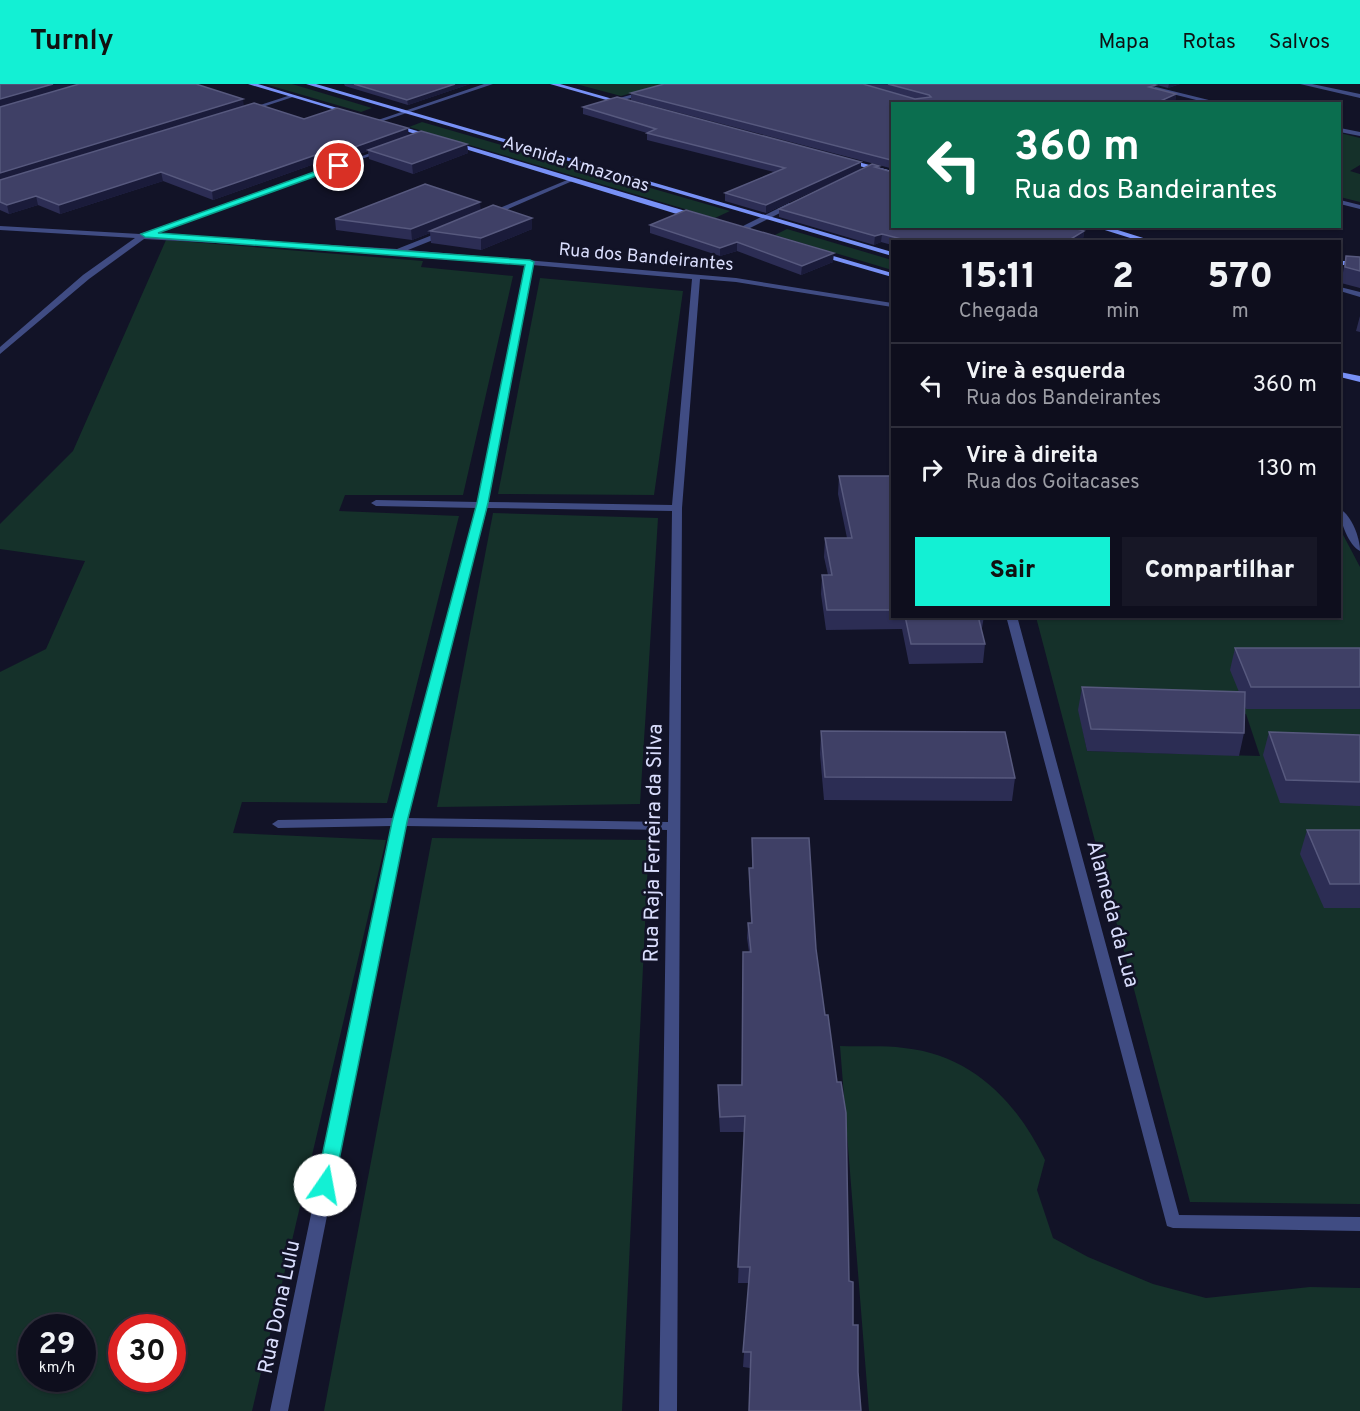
<!DOCTYPE html>
<html lang="pt">
<meta charset="utf-8">
<style>
:root{--surface:#0e0e1d;--page:#171726;--text:#f1f3f6;--muted:#9b9ca4;--line:#2e2e3b;--accent:#13f0d4}
body{margin:0;font-family:Overpass,sans-serif;background:var(--page);color:var(--text);height:100vh;display:flex;flex-direction:column;font-size:22px;white-space:nowrap}
*{box-sizing:border-box;margin:0}
p{font-size:20px;color:var(--muted)}
.icon{flex:none;width:33px;height:33px;fill:none;stroke:currentColor;stroke-width:2;stroke-linecap:round;stroke-linejoin:round}
.map{position:relative;flex:1;overflow:hidden}
.sheet{position:absolute;left:891px;top:156px;width:450px;height:378px;display:flex;flex-direction:column;background:var(--surface);border-radius:0px;box-shadow:0 2px 4px #0004,0 0 0 2px var(--line)}
.sheet>*{flex:none}
.top-card{position:absolute;left:891px;top:18px;width:450px;height:126px;border-radius:0px;box-shadow:0 2px 4px #0004,0 0 0 2px var(--line);background:#0b6e4f;color:#fff;overflow:hidden}
.speed{position:absolute;left:18px;top:1230px;display:flex;gap:12px;font-size:30px;font-weight:700;text-align:center}
.speed>*{display:grid;place-content:center;width:78px;height:78px;border-radius:50%;background:var(--surface);box-shadow:0 2px 4px #0004,0 0 0 2px var(--line);line-height:1}
.speed small{font-size:15px;font-weight:400}
.speed .limit{border:9px solid #d22;background:#fff;color:#111}
.pin{position:absolute;display:grid;place-items:center;width:51px;height:51px;color:#fff;margin:-26px;border:3px solid #fff;border-radius:50%;box-shadow:0 2px 6px #0007}
.me{position:absolute;width:66px;margin:-33px;rotate:12deg;stroke-linejoin:round;filter:drop-shadow(0 0 4px #0008)}
.turn{display:flex;align-items:center;gap:21px;height:126px;padding:0 24px;font-size:27px}
.turn .icon{width:78px;height:78px;stroke-width:2.5}
.turn b{display:block;font-size:42px;line-height:51px}
.eta{display:flex;justify-content:space-evenly;align-items:center;height:102px;text-align:center}
.eta b{font-size:36px;font-weight:800;line-height:42px}
.primary-button{display:flex;gap:12px;margin-top:auto;padding:12px 24px}
.primary-button a{flex:1;height:69px;border-radius:0px;background:var(--accent);color:#111;font-size:24px;font-weight:800;line-height:69px;text-align:center}
.primary-button a+a{background:var(--page);color:var(--text)}
ul{padding:0;list-style:none}
li{display:flex;align-items:center;gap:18px;height:84px;padding:0 24px;border-top:2px solid var(--line)}
li div{flex:1}
li b{display:block;font-size:22px}
li em{font-style:normal}
header{display:flex;align-items:center;gap:36px;box-sizing:border-box;height:84px;padding:0 30px;background:var(--accent);color:#111}
header strong{font-size:28px}
nav{display:flex;gap:33px;margin-inline-start:auto;font-size:21px}
.map>svg:first-child{display:block}
.green{fill:#15312a;fill-rule:evenodd}
.lines{fill:none;stroke-linecap:round;stroke-linejoin:round}
.street{fill:#404c83;fill-rule:evenodd}
.secondary{fill:#7891f6;fill-rule:evenodd}
.wall{fill:#2c2d54}
.shaded-wall{fill:#1a1b3a}
.building{fill:#3f4066;stroke:#57597e;stroke-width:1.5}
.route{fill:#13f0d4;stroke:#0c9c8a;stroke-width:1.5}
.labels{text-anchor:middle;dominant-baseline:central;stroke-width:5;stroke-linejoin:round;paint-order:stroke}
.far-street-label{font-size:18px;fill:#dadefd;stroke:#121327}
.street-label{font-size:21px;fill:#dadefd;stroke:#121327}
</style>
<header>
<strong>Turnly</strong>
<nav><a>Mapa</a><a>Rotas</a><a>Salvos</a></nav>
</header>
<div class="map">
<svg width="1360" height="1327" viewBox="0 0 1360 1327">
<rect width="100%" height="100%" fill="#121327"/>
<g class="green">
<polygon points="265,0 292,0 372,24 361,28"/>
<polygon points="576,0 664,0 621,12"/>
<polygon points="422,38 730,127 715,134 409,43"/>
<polygon points="1340,49 1360,54 1360,81 1350,87 1360,90 1360,118 1340,113"/>
<polygon points="787,145 892,176 892,186 775,151"/>
<path d="M166,156L423,177L421,183L513,192L463,411H345L339,427L459,432L387,719L242,718L233,749L386,756L252,1327H0V588L46,565L85,477L0,465V440L73,367ZM32,1244H82V1294H32ZM122,1244H172V1294H122Z"/>
<polygon points="540,194 683,207 654,411 498,410"/>
<polygon points="493,429 658,434 640,720 437,723"/>
<path d="M1340,445L1360,483V586L1246,625H1360V769L1324,824H1360V1120L1190,1118L1036,533L1340,532ZM1079,626L1246,630L1260,672L1087,667Z"/>
<polygon points="432,754 649,756 622,1327 324,1327"/>
<path d="M840,962C861,963 883,961 904,964C972,971 1017,1018 1045,1076L1037,1106L1053,1154L1088,1173L1153,1200L1206,1214L1310,1203L1360,1204V1327H869Z"/>
</g>
<g class="lines">
<g class="street">
<polygon points="484,0 493,0 380,38 375,37"/>
<polygon points="1133,0 1144,0 1225,20 1212,20"/>
<polygon points="1300,0 1312,0 1360,10 1360,14"/>
<polygon points="645,7 647,10 615,18 612,16"/>
<polygon points="291,11 296,12 250,27 245,26"/>
<polygon points="1340,44 1360,48 1360,52 1340,48"/>
<path d="M382,65L387,66L151,150L397,165L445,146L449,148L448,150L408,166L736,194L892,219V223L736,198L700,195L682,424L677,1327H659L667,746L405,742L288,1327H270L392,742L278,744L272,740L278,736L394,734L477,424L376,422L371,419L376,416L478,418L525,180L398,169L144,155L89,195L0,270V263L83,191L135,154L0,146V142L140,150ZM532,181L692,195L672,421L488,418ZM487,424L672,427L668,738L406,734Z"/>
<polygon points="572,94 577,95 492,132 485,130"/>
<polygon points="1340,116 1360,121 1360,125 1340,120"/>
<polygon points="789,119 796,121 742,148 735,146"/>
<polygon points="1340,203 1360,208 1360,213 1340,207"/>
<path d="M1340,425C1352,432 1360,454 1360,467C1349,462 1339,436 1340,425Z"/>
<polygon points="1006,532 1017,532 1179,1131 1360,1133 1360,1147 1173,1144 1167,1142"/>
</g>
<g class="secondary">
<polygon points="248,0 258,0 354,29 349,30"/>
<polygon points="306,0 316,0 892,168 892,172"/>
<polygon points="550,0 560,0 627,19 624,21"/>
<polygon points="394,40 434,52 435,53 432,55 392,43 392,41"/>
<polygon points="451,57 699,131 700,133 693,135 449,60 448,59"/>
<polygon points="847,75 892,87 892,91 845,78 845,76"/>
<polygon points="1092,142 1105,142 1156,158 1143,158"/>
<polygon points="816,167 892,189 892,193 816,171"/>
<rect x="1340" y="177" width="20" height="4"/>
<polygon points="1340,288 1360,292 1360,298 1340,293"/>
</g>
</g>
<g class="wall">
<polygon points="0,0 244,22 304,35 467,60 468,69 413,90 369,75 368,67 356,71 348,68 213,116 163,97 60,130 38,121 9,130 0,126"/>
<polygon points="344,0 470,0 408,21 345,2"/>
<polygon points="664,0 1153,0 1156,5 1176,10 1175,18 1170,20 892,20 892,83 890,84 631,16 631,9"/>
<polygon points="1153,0 1180,0 1168,4"/>
<polygon points="583,23 861,85 766,129 725,117 725,109 774,88 647,56 647,49 583,30"/>
<polygon points="879,82 892,142 1084,147 1083,155 1079,158 892,158 892,161 881,158 874,161 779,133 779,125"/>
<polygon points="480,126 532,145 481,166 431,159 430,149 412,156 336,146 335,135"/>
<polygon points="650,141 833,178 801,191 737,167 720,172 650,149"/>
<polygon points="1346,172 1360,173 1360,204 1341,199"/>
<polygon points="1360,232 1360,248 1356,247"/>
<polygon points="839,392 892,392 892,532 984,532 982,544 981,544 985,560 983,579 909,580 902,545 826,546 821,510 822,491 828,491 824,473 825,454 847,454 838,410"/>
<polygon points="1235,564 1360,564 1360,625 1246,625 1244,621 1244,649 1239,672 1087,667 1078,626 1082,603 1239,608 1230,586"/>
<polygon points="821,647 1015,694 1012,717 824,716 820,670"/>
<polygon points="1269,648 1360,651 1360,722 1280,719 1263,671"/>
<polygon points="1307,746 1360,746 1360,824 1324,824 1300,770"/>
<polygon points="752,754 809,754 750,1284 743,1283 749,1199 738,1199 744,1048 720,1048 718,1017 718,1001 741,1001 749,868 747,854 748,839 751,839 749,799 749,784 752,784"/>
</g>
<g class="shaded-wall">
<polygon points="53,0 80,0 0,24 0,15"/>
<polygon points="455,0 470,0 408,21 407,16"/>
<polygon points="1169,0 1180,0 1168,4"/>
<polygon points="1176,10 1175,18 1170,20 1154,20"/>
<polygon points="243,15 244,23 0,98 0,89"/>
<polygon points="408,44 409,52 368,66 368,67 356,71 355,63"/>
<polygon points="347,60 348,68 213,116 212,107"/>
<polygon points="467,60 468,69 413,90 412,80"/>
<polygon points="891,76 892,76 892,83 890,84"/>
<polygon points="861,78 861,85 766,129 766,121"/>
<polygon points="161,88 163,97 60,130 59,121"/>
<polygon points="36,112 38,121 9,130 7,121"/>
<polygon points="480,118 481,129 430,147 430,149 412,156 411,145"/>
<polygon points="532,134 532,145 481,166 481,154"/>
<polygon points="1084,147 1083,155 1079,158 1066,158"/>
<polygon points="882,150 881,158 874,161 875,152"/>
<polygon points="737,158 737,167 720,172 720,164"/>
<polygon points="834,169 833,178 801,191 802,182"/>
</g>
<g class="building">
<polygon points="0,0 53,0 0,15"/>
<polygon points="79,0 196,0 243,15 0,89 0,23"/>
<polygon points="354,0 455,0 407,16"/>
<polygon points="664,0 863,0 915,15 931,13 929,11 888,0 1153,0 1156,1 1149,3 1176,10 1154,20 892,20 892,76 891,76 631,9"/>
<polygon points="617,13 861,78 766,121 725,109 785,84 647,49 656,45 583,23"/>
<polygon points="254,19 304,35 337,24 408,44 355,63 347,60 212,107 161,88 59,121 36,112 7,121 0,118 0,96"/>
<polygon points="421,47 467,60 412,80 368,66"/>
<polygon points="872,80 879,82 875,83 892,88 892,142 1067,142 1084,147 1066,158 913,158 882,150 875,152 779,125"/>
<polygon points="425,100 480,118 411,145 335,135"/>
<polygon points="493,121 532,134 481,154 430,147"/>
<polygon points="686,126 834,169 802,182 737,158 720,164 650,141"/>
<polygon points="1346,172 1360,173 1360,187 1345,183"/>
<polygon points="839,392 892,392 892,526 827,526 822,491 832,491 825,454 852,454"/>
<polygon points="905,532 978,532 985,560 911,560"/>
<polygon points="1235,564 1360,564 1360,603 1251,603"/>
<polygon points="1082,603 1245,608 1244,649 1091,645"/>
<polygon points="821,647 1005,648 1015,694 825,693"/>
<polygon points="1269,648 1360,651 1360,698 1286,696"/>
<polygon points="1307,746 1360,746 1360,800 1330,800"/>
<polygon points="752,754 809,754 816,865 825,931 828,931 837,998 841,998 846,1029 849,1197 853,1198 853,1241 858,1241 858,1288 861,1327 749,1327 751,1268 743,1268 750,1183 738,1183 745,1032 720,1033 718,1001 742,1001 743,868 751,868 748,839 752,839 749,784 753,784"/>
</g>
<polygon class="route" points="339,79 341,83 158,149 530,176 534,178 488,419 407,738 334,1101 332,1106 325,1108 319,1106 316,1101 392,738 477,419 525,181 145,153 141,150"/>
<g class="labels">
<g class="far-street-label">
<text transform="translate(576 81) rotate(17)">Avenida Amazonas</text>
<text transform="translate(646 174) rotate(5)">Rua dos Bandeirantes</text>
</g>
<g class="street-label">
<text transform="translate(654 759) rotate(-89)">Rua Raja Ferreira da Silva</text>
<text transform="translate(1112 830) rotate(75)">Alameda da Lua</text>
<text transform="translate(280 1223) rotate(-78)">Rua Dona Lulu</text>
</g>
</g>
</svg>
<div class="speed"><div>29<small>km/h</small></div><div class="limit">30</div></div>
<div class="pin" style="left:339px;top:82px;background:#d93025"><svg class="icon" aria-label="arrive" viewBox="0 0 24 24"><path d="M6 21V4h12l-3 4 3 4H6"/></svg></div>
<svg class="me" style="left:325px;top:1101px" viewBox="-20 -20 40 40"><circle r="19" fill="#fff"/><path d="M0-13L10 11 0 6-10 11z" fill="#13f0d4"/></svg>
<div class="top-card">
<div class="turn"><svg class="icon" aria-label="left" viewBox="0 0 24 24"><path d="M17 20v-9H6M10 6l-5 5 5 5"/></svg><div><b>360 m</b>Rua dos Bandeirantes</div></div>
</div>
<section class="sheet">
<div class="eta">
<div><b>15:11</b><p>Chegada</p></div>
<div><b>2</b><p>min</p></div>
<div><b>570</b><p>m</p></div>
</div>
<ul>
<li><svg class="icon" aria-label="left" viewBox="0 0 24 24"><path d="M17 20v-9H6M10 6l-5 5 5 5"/></svg><div><b>Vire à esquerda</b><p>Rua dos Bandeirantes</p></div><em>360 m</em></li>
<li><svg class="icon" aria-label="right" viewBox="0 0 24 24"><path d="M7 20v-9h11M14 6l5 5-5 5"/></svg><div><b>Vire à direita</b><p>Rua dos Goitacases</p></div><em>130 m</em></li>
</ul>
<div class="primary-button"><a>Sair</a><a>Compartilhar</a></div>
</section>
</div>
